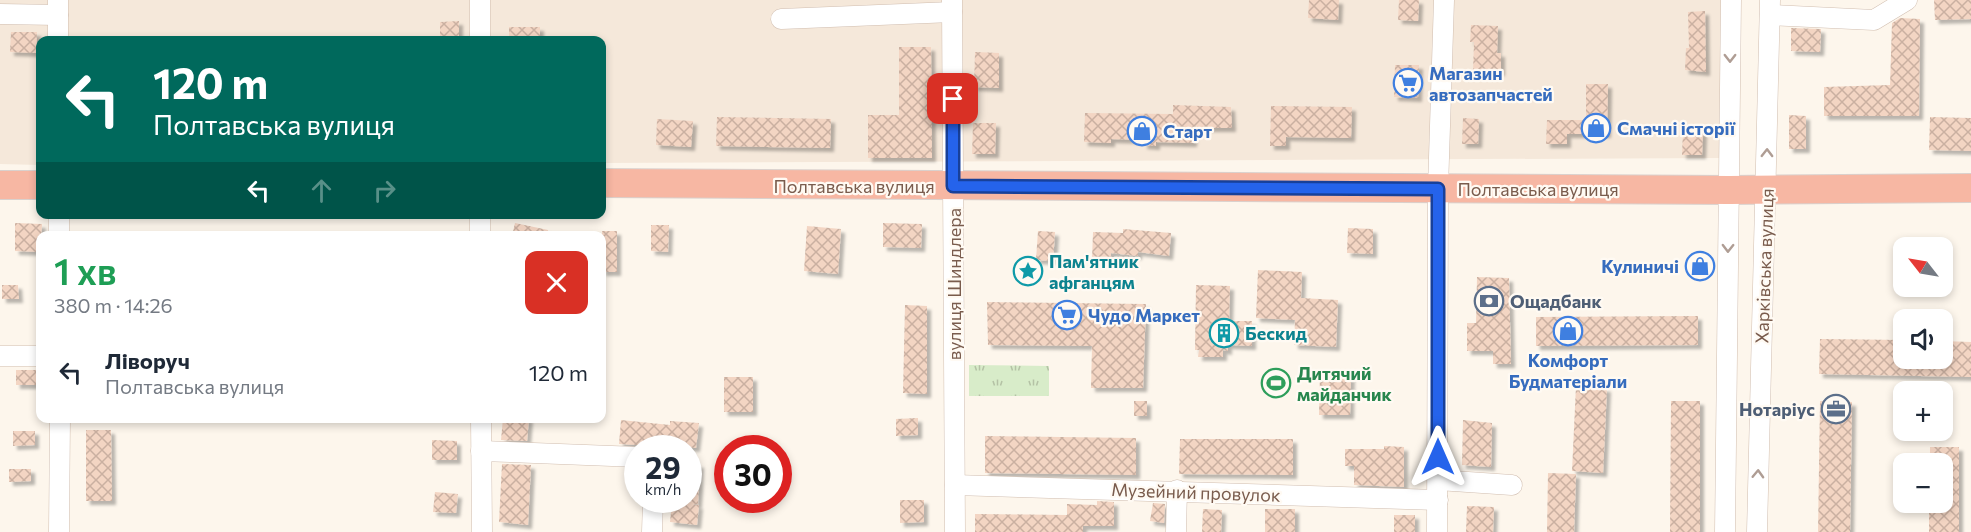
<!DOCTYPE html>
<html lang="uk">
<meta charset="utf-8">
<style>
:root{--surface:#fff;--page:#f6f6f7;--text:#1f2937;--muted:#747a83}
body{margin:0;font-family:Commissioner,sans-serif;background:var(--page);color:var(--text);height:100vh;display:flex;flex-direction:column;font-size:22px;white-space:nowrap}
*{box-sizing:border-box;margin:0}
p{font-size:20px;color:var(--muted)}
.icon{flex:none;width:33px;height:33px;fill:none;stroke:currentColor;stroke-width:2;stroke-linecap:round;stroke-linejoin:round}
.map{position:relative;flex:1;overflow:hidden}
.side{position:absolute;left:36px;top:231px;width:570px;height:192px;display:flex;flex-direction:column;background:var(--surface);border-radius:12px;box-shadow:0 3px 9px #0003}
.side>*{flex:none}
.top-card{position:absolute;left:36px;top:36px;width:570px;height:183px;border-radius:12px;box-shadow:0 3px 9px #0003;background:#00695c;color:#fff;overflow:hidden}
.needle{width:39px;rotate:301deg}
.fabs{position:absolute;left:1893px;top:237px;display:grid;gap:12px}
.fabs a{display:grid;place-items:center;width:60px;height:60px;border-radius:12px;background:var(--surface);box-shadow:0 3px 9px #0003;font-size:30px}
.speed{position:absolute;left:624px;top:435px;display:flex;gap:12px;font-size:30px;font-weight:700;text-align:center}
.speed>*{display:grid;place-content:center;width:78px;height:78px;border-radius:50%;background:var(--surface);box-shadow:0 3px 9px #0003;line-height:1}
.speed small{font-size:15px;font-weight:400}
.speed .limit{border:9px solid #d22;background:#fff;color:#111}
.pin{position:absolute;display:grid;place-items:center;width:51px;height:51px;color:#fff;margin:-26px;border-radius:12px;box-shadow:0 3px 9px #0006}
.me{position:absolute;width:66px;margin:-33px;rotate:0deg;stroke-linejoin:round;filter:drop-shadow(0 0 4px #0008)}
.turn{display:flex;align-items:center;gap:21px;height:126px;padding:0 18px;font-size:27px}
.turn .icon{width:78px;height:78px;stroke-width:2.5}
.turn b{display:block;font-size:42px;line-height:51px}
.lanes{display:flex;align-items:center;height:57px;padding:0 18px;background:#0003;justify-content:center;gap:30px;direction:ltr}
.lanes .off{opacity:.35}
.round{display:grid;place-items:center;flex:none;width:63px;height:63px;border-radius:12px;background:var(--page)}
.overview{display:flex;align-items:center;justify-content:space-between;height:102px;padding:0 18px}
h1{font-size:36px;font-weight:600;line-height:45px;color:#1e9e55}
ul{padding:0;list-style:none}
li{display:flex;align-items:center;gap:18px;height:78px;padding:0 18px}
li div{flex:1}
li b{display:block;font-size:22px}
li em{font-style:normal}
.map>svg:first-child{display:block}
.residential{fill:#f5e8da}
.park{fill:url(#park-tufts)}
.building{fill:url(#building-cross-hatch);filter:url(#shadow)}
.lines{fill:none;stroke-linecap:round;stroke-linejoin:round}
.minor-casing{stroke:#d1beb0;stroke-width:21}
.highway-casing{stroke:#dad1cd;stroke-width:30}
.minor{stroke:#fff;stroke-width:20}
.highway{stroke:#f7b7a3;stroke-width:28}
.oneway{stroke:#af9d94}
.route-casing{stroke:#184099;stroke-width:15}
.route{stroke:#2563eb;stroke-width:10}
.labels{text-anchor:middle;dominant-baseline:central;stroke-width:4.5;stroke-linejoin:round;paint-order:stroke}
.shop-label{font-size:18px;font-weight:bold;fill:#366cbe;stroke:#fffaf3;text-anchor:start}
.street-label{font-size:18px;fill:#7a5c4d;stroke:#fffaf3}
.culture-label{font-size:18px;font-weight:bold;fill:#0d838f;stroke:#fffaf3;text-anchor:start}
.service-label{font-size:18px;font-weight:bold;fill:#4e5e75;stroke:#fffaf3;text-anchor:start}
.leisure-label{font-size:18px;font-weight:bold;fill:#27864d;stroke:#fffaf3;text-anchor:start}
</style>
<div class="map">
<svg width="1971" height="532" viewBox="0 0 1971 532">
<defs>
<pattern id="park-tufts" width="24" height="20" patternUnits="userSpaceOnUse" patternTransform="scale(1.5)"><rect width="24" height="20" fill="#d8ecc9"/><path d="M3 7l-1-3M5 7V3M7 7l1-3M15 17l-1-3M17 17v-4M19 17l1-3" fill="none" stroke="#b4c2a5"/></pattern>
<pattern id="building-cross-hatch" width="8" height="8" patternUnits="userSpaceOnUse" patternTransform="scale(1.5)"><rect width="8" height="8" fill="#f3d5c3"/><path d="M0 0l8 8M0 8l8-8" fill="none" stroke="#cab0a1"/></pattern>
<filter id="shadow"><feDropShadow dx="4" dy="4" stdDeviation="1.5" flood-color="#0004"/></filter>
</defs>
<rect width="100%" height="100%" fill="#fdf6ec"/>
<polygon class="residential" points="0,0 1723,0 1721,158 602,163 602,40 40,40 40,165 0,164"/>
<polygon class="park" points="969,365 1049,366 1049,396 969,396"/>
<g class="building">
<polygon points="1309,0 1339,0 1338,20 1308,18"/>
<polygon points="1399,0 1419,0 1418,21 1398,20"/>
<polygon points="1934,0 1971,0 1971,19 1935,20"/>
<polygon points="1705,11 1706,72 1685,70 1686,48 1689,48 1688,12"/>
<polygon points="1900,18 1920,19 1919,116 1824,116 1824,87 1890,85 1892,23"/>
<polygon points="459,21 459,40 440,40 440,22"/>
<polygon points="1471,25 1498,26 1497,53 1501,53 1501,72 1473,72 1474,42 1470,42"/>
<rect x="509" y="27" width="31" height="13"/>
<polygon points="1791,28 1821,29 1820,52 1791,51"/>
<polygon points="11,32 37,32 36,53 10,52"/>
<polygon points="899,47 931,47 932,158 868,158 868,115 899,115"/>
<polygon points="975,52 999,53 999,88 974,87"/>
<polygon points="1395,65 1419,65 1418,98 1394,97"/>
<polygon points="1586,84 1608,84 1607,134 1567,134 1567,144 1546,144 1547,120 1586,120"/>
<polygon points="1173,105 1231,107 1232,128 1194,128 1193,143 1156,142 1156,146 1143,145 1144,140 1111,139 1111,143 1084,142 1085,113 1173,114"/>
<polygon points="1271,106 1352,107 1351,138 1286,137 1286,146 1270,146"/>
<polygon points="1789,115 1806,116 1806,149 1789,149"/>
<polygon points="717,117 831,119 830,148 716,146"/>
<polygon points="1930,117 1971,118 1971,151 1929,150"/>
<polygon points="1463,118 1479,119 1478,144 1462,144"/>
<polygon points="657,119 693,121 691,147 656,145"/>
<polygon points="973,123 996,123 995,154 972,154"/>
<polygon points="1683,130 1703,131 1702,155 1682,155"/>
<polygon points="15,223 42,224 40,252 15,251"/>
<polygon points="515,223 548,230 548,236 512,236"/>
<polygon points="883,223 922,224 921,248 883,247"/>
<polygon points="651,225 669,225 668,252 651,251"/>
<polygon points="807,226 841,229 838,274 804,271"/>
<polygon points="1348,228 1373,229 1373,254 1347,253"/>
<polygon points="1123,229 1171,233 1169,256 1138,252 1138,256 1111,253 1111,260 1092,259 1093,232 1123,233"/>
<rect x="602" y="231" width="15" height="41"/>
<polygon points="1038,231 1055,232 1053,261 1036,260"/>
<polygon points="1258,270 1302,272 1301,298 1338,300 1336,347 1294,345 1295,320 1256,318"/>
<polygon points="1477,277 1509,278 1511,364 1493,364 1493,351 1467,351 1467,323 1476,323"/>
<polygon points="2,285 18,285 19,299 2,299"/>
<polygon points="1196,285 1230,286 1229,321 1252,321 1252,346 1228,345 1228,351 1223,350 1223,357 1198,357 1199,350 1195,350"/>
<polygon points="987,302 1146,304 1143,388 1091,388 1092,346 988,345"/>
<polygon points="905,305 927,306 927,394 903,393"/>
<polygon points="1698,316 1698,345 1536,346 1536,317"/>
<polygon points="1820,339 1904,340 1904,358 1942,358 1942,341 1971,342 1971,377 1819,374"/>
<rect x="16" y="370" width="20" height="15"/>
<polygon points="1320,374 1351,375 1350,415 1319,415"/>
<rect x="724" y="377" width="29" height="35"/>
<polygon points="1576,386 1607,388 1603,473 1572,471"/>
<rect x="1134" y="401" width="13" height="15"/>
<polygon points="1671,401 1700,401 1700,532 1670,532"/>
<polygon points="1820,401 1852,402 1850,532 1818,532"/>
<polygon points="503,418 529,418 527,441 501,440"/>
<polygon points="918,418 918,435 896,436 896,419"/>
<polygon points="621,420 670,425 670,421 699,423 696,448 648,443 646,448 638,445 619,444"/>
<polygon points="1463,420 1492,423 1491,467 1462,465"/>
<polygon points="86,430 111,430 112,501 86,501"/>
<polygon points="13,431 35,431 35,445 13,446"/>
<polygon points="985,436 1136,438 1136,475 985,473"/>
<polygon points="1180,439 1293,439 1293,475 1179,474"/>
<polygon points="432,440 457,441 457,460 432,460"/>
<polygon points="1384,446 1404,447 1404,487 1354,485 1354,466 1345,466 1345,449 1384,449"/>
<polygon points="1930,447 1959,447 1959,532 1929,532 1929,502 1942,502 1942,464 1930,464"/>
<polygon points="688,463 700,464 698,504 692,504 699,505 697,525 670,522 672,502 688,504"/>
<polygon points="502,464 531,465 528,525 499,522"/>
<polygon points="9,469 31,469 31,481 9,482"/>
<polygon points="1548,473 1576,474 1574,532 1547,532"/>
<polygon points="435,492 458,494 456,513 433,512"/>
<polygon points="900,500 924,500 924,522 900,523"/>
<polygon points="1097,501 1114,502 1114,526 1083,526 1083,532 975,532 975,514 1067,515 1067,504 1097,505"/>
<polygon points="1153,503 1165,504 1164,523 1150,521"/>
<polygon points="1467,506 1494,507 1493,532 1466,532"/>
<polygon points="1203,509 1222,510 1221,532 1202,532"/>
<rect x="1265" y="509" width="30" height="23"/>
<rect x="1394" y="515" width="21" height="17"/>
</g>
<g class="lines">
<g class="minor-casing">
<g id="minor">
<polyline points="58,0 58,40"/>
<polyline points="480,0 480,40"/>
<polyline points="952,0 955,532"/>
<polyline points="0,14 58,15"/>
<polyline points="1770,15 1874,20 1907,0"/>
<polyline points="781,19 952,12"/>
<polyline points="59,214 59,236"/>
<polyline points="480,236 480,214"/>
<polyline points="0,356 40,356"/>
<polyline points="481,418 482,532"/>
<polyline points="481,451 638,457"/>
<polyline points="1438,480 1512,485"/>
<polyline points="955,485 1438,500"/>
<polyline points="59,532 60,418"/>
<polyline points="652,532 653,500"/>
<polyline points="1176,532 1177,490"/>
<polyline points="1437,532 1438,189 1444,0"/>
<polyline points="1725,532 1731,0"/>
<polyline points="1757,532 1770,0"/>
</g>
</g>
<g class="highway-casing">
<g id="highway">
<polyline points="602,183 1729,190 1971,188"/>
<polyline points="0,185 40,185"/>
</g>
</g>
<use href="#minor" class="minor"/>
<use href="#highway" class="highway"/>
</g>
<defs><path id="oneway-chevron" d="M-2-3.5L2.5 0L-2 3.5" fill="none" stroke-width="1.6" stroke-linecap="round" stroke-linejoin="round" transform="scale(1.5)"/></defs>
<g class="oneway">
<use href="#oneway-chevron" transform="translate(1730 58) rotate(90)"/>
<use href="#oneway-chevron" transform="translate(1767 153) rotate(-89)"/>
<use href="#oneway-chevron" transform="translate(1728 248) rotate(91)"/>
<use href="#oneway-chevron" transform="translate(1758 474) rotate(-88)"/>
</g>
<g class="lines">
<g class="route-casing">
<polyline id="route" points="953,99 953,186 1438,189 1438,457"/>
</g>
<use href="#route" class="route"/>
</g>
<defs>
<g id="supermarket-ring" transform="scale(1.5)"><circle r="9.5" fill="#fffaf3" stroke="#3f7fe0" stroke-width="1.5"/><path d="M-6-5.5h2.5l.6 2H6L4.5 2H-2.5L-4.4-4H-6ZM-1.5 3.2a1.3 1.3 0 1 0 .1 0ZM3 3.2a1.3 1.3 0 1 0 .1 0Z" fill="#3f7fe0"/></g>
<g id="shop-ring" transform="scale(1.5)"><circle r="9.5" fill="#fffaf3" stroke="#3f7fe0" stroke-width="1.5"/><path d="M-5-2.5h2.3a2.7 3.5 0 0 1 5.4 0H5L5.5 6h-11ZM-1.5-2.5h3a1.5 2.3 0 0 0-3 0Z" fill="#3f7fe0"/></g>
<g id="sight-ring" transform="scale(1.5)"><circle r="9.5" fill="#fffaf3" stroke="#0f9aa8" stroke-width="1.5"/><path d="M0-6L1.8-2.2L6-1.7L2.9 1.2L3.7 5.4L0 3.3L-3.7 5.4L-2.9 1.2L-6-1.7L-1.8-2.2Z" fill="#0f9aa8"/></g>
<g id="bank-ring" transform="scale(1.5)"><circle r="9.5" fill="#fffaf3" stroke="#5c6f8a" stroke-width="1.5"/><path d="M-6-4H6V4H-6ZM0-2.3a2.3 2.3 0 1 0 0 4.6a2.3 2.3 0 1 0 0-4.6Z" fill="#5c6f8a"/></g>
<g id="building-ring" transform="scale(1.5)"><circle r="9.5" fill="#fffaf3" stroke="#0f9aa8" stroke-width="1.5"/><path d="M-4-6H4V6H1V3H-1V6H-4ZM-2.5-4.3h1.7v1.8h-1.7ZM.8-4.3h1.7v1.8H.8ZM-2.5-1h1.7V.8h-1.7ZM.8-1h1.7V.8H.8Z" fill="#0f9aa8"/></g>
<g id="stadium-ring" transform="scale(1.5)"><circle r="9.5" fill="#fffaf3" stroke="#2e9e5b" stroke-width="1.5"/><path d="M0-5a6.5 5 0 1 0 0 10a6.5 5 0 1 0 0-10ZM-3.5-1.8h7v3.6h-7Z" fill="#2e9e5b"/></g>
<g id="office-ring" transform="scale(1.5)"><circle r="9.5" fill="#fffaf3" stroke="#5c6f8a" stroke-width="1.5"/><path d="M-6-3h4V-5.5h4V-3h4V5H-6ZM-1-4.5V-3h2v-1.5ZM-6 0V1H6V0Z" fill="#5c6f8a"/></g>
</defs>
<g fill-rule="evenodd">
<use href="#supermarket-ring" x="1408" y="83"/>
<use href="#shop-ring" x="1596" y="128"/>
<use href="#shop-ring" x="1142" y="131"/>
<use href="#shop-ring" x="1700" y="266"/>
<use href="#sight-ring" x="1028" y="271"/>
<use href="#bank-ring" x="1489" y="301"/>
<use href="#supermarket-ring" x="1067" y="315"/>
<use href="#shop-ring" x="1568" y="331"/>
<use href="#building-ring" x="1224" y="333"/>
<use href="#stadium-ring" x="1276" y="383"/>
<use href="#office-ring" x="1836" y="409"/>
</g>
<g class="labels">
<g class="shop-label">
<text x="1429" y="73">Магазин<tspan x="1429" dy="21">автозапчастей</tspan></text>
<text x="1617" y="128">Смачні історії</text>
<text x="1163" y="131">Старт</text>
<text x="1679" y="266" text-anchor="end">Кулиничі</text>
<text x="1088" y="315">Чудо Маркет</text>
<text x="1568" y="360" text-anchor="middle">Комфорт<tspan x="1568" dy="21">Будматеріали</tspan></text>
</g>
<g class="street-label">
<text x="854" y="186">Полтавська вулиця</text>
<text x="1538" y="189">Полтавська вулиця</text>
<text transform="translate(1764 266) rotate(-88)">Харківська вулиця</text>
<text transform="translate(954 284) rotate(-90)">вулиця Шиндлера</text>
<text transform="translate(1196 492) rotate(2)">Музейний провулок</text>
</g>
<g class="culture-label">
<text x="1049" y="261">Пам'ятник<tspan x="1049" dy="21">афганцям</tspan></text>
<text x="1245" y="333">Бескид</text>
</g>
<g class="service-label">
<text x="1510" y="301">Ощадбанк</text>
<text x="1815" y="409" text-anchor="end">Нотаріус</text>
</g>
<g class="leisure-label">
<text x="1297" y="373">Дитячий<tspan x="1297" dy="21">майданчик</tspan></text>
</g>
</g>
</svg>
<div class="fabs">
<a><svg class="needle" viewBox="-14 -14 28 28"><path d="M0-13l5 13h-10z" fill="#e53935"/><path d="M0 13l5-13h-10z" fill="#747a83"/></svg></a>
<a><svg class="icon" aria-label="sound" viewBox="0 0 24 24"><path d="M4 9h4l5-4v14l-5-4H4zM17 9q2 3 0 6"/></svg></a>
<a>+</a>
<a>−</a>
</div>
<div class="speed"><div>29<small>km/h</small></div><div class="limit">30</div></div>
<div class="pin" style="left:953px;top:99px;background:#d93025"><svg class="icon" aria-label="arrive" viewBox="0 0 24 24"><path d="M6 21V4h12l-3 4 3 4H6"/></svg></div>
<svg class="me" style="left:1438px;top:457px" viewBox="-20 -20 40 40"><path d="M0-17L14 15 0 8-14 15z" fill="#2563eb" stroke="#fff" stroke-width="4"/></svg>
<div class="top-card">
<div class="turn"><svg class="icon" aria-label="left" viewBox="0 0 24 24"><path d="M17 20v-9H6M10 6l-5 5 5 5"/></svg><div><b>120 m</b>Полтавська вулиця</div></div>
<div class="lanes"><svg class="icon" aria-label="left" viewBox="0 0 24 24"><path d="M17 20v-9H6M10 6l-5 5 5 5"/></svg><svg class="icon off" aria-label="ahead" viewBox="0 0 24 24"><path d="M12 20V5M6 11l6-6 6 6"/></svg><svg class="icon off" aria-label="right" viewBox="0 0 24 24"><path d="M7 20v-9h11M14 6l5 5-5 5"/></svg></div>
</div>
<section class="side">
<div class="overview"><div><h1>1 хв</h1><p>380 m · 14:26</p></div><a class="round" style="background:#d93025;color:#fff"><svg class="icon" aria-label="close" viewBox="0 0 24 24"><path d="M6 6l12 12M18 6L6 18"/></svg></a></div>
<ul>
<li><svg class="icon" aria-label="left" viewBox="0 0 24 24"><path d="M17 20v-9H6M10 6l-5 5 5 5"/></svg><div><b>Ліворуч</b><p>Полтавська вулиця</p></div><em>120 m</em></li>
</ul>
</section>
</div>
